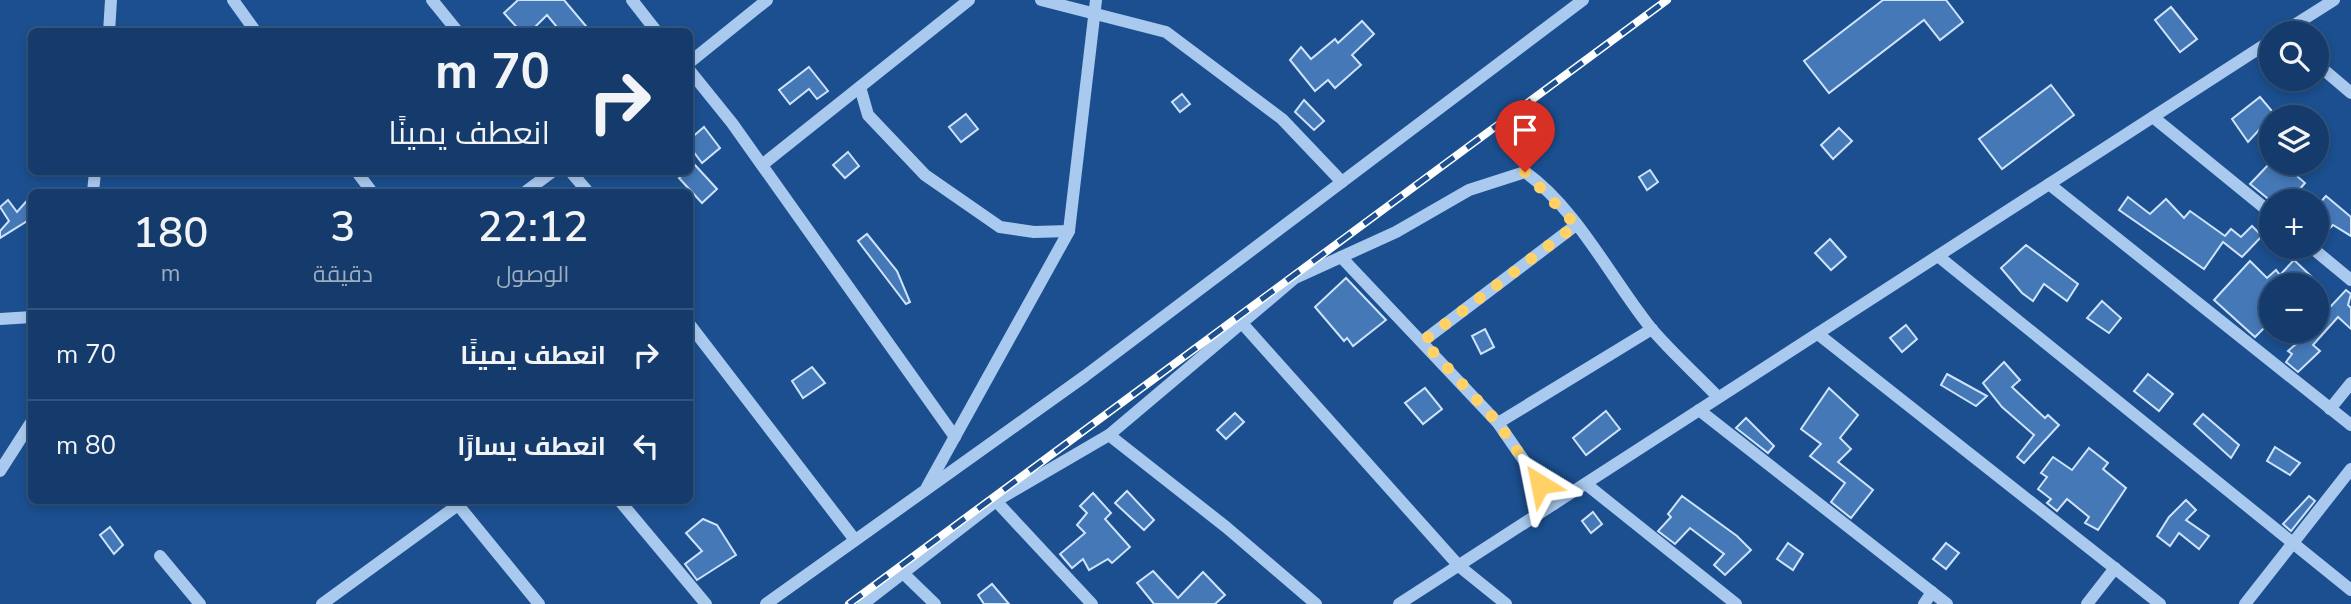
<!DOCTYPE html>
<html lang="ar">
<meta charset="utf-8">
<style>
:root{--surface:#143b6b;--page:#1d4271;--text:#f1f3f6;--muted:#9dadc1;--line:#33557e}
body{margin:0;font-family:"Nunito Sans",Cairo,sans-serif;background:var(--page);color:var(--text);direction:rtl;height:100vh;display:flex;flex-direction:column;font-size:26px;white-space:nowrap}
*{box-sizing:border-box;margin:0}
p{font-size:23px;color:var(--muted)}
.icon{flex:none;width:38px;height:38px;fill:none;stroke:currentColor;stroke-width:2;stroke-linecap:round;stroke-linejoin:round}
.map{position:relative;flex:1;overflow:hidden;direction:ltr}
.drawer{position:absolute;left:28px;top:189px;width:665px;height:315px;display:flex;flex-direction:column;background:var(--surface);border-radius:10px;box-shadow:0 4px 10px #0003,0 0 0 2px var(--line);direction:rtl}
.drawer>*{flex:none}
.hud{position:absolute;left:28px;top:28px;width:665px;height:147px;border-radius:10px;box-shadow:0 4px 10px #0003,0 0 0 2px var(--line);direction:rtl;background:#143b6b;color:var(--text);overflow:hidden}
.buttons{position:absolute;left:2259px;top:21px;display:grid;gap:14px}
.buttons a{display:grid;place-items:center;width:70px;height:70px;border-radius:50%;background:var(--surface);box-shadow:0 4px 10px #0003,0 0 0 2px var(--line);font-size:35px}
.pin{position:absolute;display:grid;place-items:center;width:60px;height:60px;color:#fff;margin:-72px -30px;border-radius:50% 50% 50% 0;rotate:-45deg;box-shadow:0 0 7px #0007}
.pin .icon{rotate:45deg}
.me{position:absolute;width:77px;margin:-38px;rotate:325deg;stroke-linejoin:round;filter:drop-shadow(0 0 5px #0008)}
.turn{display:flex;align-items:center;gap:24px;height:147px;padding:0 28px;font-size:32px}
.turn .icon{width:91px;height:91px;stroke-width:2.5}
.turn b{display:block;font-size:49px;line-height:60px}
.eta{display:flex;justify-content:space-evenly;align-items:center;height:119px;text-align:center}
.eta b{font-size:42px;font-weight:600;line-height:49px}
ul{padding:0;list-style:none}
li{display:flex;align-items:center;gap:21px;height:91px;padding:0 28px;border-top:2px solid var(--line)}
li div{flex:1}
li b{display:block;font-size:26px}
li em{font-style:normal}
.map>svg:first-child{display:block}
.building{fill:#4478b7;stroke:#cfe3fa;stroke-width:2}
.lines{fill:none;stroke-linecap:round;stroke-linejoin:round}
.minor{stroke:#a9c9ee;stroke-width:12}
.rail-casing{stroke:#fff;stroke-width:8}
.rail{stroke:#1b4f8f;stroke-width:5;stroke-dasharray:16;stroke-linecap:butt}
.route{stroke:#ffd166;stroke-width:12;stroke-dasharray:0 21.6}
</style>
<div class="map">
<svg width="2351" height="604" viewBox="0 0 2351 604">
<rect width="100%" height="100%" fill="#1b4f8f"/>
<g class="building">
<polygon points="518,0 564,0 591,32 561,32 547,15 530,32 521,32 504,13"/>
<polygon points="1883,0 1946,0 1963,22 1940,40 1924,20 1829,93 1804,61"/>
<polygon points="2171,7 2197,39 2180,52 2155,20"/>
<polygon points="1362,21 1374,34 1352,55 1361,65 1335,88 1328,80 1315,91 1290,60 1301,47 1311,59 1335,39 1338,43"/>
<polygon points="809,67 828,91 817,99 809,89 790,104 779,90"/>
<polygon points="2051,85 2074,115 2002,169 1979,139"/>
<polygon points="1182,94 1190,104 1180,112 1172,102"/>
<polygon points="2260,97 2272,111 2272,142 2259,130 2248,142 2232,119"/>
<polygon points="1304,100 1324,121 1314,130 1295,112"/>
<polygon points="966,114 978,129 961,142 949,127"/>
<polygon points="704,127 720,148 702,163 690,147 690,139"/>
<polygon points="1839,128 1852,141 1833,159 1821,145"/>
<polygon points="848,152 859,166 845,178 833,165"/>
<polygon points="2270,163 2282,163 2305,183 2292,198 2286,193 2278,201 2272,202 2250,184"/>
<polygon points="695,165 717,189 702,203 679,178"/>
<polygon points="1650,170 1658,182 1647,190 1639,177"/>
<polygon points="32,195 32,218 0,238 0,231 9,221 0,207 8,200 17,212"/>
<polygon points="2326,196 2351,217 2351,236 2333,225 2317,241 2317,206"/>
<polygon points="2128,197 2150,214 2166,199 2184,218 2190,211 2225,236 2231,229 2241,237 2252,226 2262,236 2242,257 2223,242 2204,269 2119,210"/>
<polygon points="867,234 897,271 910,302 906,304 858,241"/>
<polygon points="1830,239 1846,257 1831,270 1815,253"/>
<polygon points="2026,245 2078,284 2067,301 2044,284 2033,301 2022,293 2001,268"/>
<polygon points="2294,260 2312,277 2304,285 2272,285 2272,320 2255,337 2214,300 2250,261 2267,278 2276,270 2280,275"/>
<polygon points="1346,278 1386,320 1353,346 1347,338 1344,341 1315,307"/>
<polygon points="2346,290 2351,294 2348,305 2351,308 2351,329 2338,317 2313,345 2320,351 2298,372 2286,362 2292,354 2288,351 2296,344 2280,331 2317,331 2317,321"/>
<polygon points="2102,301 2121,318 2109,333 2087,318"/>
<polygon points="1906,325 1917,339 1902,352 1890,338"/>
<polygon points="1485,329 1494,347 1481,354 1472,336"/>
<polygon points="2004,362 2020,380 2012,387 2045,418 2048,415 2059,425 2024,463 2017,457 2034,435 2002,407 1983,383"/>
<polygon points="812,367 825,383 803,398 792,381"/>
<polygon points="1947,374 1987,396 1976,406 1941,385"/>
<polygon points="2148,374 2173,394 2159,411 2134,391"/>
<polygon points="1425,388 1442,409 1423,424 1405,403"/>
<polygon points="1829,388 1858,415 1840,438 1851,449 1838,462 1873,490 1851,518 1831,502 1845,483 1810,456 1821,444 1801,429"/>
<polygon points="1606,411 1620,429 1586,455 1573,438"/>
<polygon points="1235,413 1244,422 1226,439 1217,430"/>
<polygon points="2203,414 2239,445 2231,458 2194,424"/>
<polygon points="1746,418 1774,446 1768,453 1736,428"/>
<polygon points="2275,447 2300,463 2290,475 2267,461"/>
<polygon points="2089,448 2108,463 2103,469 2126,488 2098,530 2085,523 2089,517 2067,499 2057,511 2047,503 2051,499 2038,489 2047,477 2041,473 2053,457 2072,470"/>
<polygon points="1127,491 1154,520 1144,530 1115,503"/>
<polygon points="1093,493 1111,513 1105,519 1130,547 1112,563 1108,559 1089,570 1083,559 1072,568 1060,554 1085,533 1077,525 1087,513 1080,506"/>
<polygon points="1682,496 1737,536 1751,550 1725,575 1714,565 1724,554 1690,528 1675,544 1658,531 1671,517 1668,514"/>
<polygon points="2309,496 2315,501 2291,531 2283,524"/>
<polygon points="2186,500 2196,510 2186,520 2209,536 2199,549 2179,533 2170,546 2157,536 2169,517"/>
<polygon points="1593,512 1602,524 1591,533 1582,521"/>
<polygon points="703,519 717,525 736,555 697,580 685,564 702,551 686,533"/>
<polygon points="110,527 123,545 114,554 100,535"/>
<polygon points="1788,543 1803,554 1793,570 1777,559"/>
<polygon points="1946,543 1959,553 1946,569 1933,559"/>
<polygon points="1153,571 1178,598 1203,572 1225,595 1215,604 1154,604 1137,583"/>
<polygon points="992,584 1009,604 984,604 978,595"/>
</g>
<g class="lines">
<g class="minor">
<polyline points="233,0 256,32"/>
<polyline points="432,0 458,32"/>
<polyline points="632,0 657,32"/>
<polyline points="1041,0 1166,32 1282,119 1342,182"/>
<polyline points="109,32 111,0"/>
<polyline points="2282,33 2334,0"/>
<polyline points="690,62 767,0"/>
<polyline points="2317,64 2351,93"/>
<polyline points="690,71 732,123 955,437"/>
<polyline points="860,87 868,115 925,175 1000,227 1034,232 1069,231"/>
<polyline points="2153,117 2272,214"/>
<polyline points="762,165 969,0"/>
<polyline points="357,172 372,192"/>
<polyline points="571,172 588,192"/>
<polyline points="2049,184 2351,425"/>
<polyline points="93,192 95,172"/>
<polyline points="525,192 552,172"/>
<polyline points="2311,247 2351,280"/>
<polyline points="1938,256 2351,590"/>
<polyline points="1341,257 1498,423"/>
<polyline points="0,319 32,317"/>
<polyline points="1241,322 1459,566 1506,604"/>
<polyline points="690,325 855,540"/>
<polyline points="1818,334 2160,604"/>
<polyline points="1423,341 1576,225"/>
<polyline points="2330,409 2351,383"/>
<polyline points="1699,410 1947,604"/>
<polyline points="1109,435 1226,527 1316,604"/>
<polyline points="0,471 32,421"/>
<polyline points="1586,484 1736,604"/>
<polyline points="927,487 1069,231 1096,0"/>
<polyline points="454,500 539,604"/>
<polyline points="619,500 706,604"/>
<polyline points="996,501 1092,604"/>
<polyline points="1554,504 1498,423 1652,329"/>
<polyline points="160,556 200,604"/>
<polyline points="903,573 935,604"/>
<polyline points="322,604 458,505"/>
<polyline points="766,604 1085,376 1583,0"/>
<path d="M863,604L996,501L1109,435L1295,278L1396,232L1469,190L1525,172C1576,208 1611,278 1650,327C1671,352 1696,374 1718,397"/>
<polyline points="1399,604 2272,40"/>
<polyline points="1924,604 1932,592"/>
<polyline points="2087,604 2115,568"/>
<polyline points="2245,604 2351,469"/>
</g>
<g class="rail-casing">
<polyline id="rail" points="849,604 1667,0"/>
</g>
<use href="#rail" class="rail"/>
</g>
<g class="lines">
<polyline class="route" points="1525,172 1576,225 1423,341 1498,423 1540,484"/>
</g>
</svg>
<div class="buttons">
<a><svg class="icon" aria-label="search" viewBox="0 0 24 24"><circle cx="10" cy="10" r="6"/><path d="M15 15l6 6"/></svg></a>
<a><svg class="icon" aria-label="layers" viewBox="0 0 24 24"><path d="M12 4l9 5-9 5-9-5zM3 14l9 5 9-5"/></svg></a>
<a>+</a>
<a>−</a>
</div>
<div class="pin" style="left:1525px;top:172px;background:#d93025"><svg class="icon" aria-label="arrive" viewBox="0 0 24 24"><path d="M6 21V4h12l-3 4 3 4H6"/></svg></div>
<svg class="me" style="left:1540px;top:484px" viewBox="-20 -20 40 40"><path d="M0-17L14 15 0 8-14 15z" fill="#ffd166" stroke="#fff" stroke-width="4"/></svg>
<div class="hud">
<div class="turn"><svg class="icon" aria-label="right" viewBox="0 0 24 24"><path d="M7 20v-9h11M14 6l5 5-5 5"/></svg><div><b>70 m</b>انعطف يمينًا</div></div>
</div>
<section class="drawer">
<div class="eta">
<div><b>22:12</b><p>الوصول</p></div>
<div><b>3</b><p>دقيقة</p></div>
<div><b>180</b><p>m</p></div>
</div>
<ul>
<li><svg class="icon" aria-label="right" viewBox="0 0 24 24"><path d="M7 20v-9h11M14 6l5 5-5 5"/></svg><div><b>انعطف يمينًا</b></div><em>70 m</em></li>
<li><svg class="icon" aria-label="left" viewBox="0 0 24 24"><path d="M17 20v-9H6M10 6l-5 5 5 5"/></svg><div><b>انعطف يسارًا</b></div><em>80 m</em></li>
</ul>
</section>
</div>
